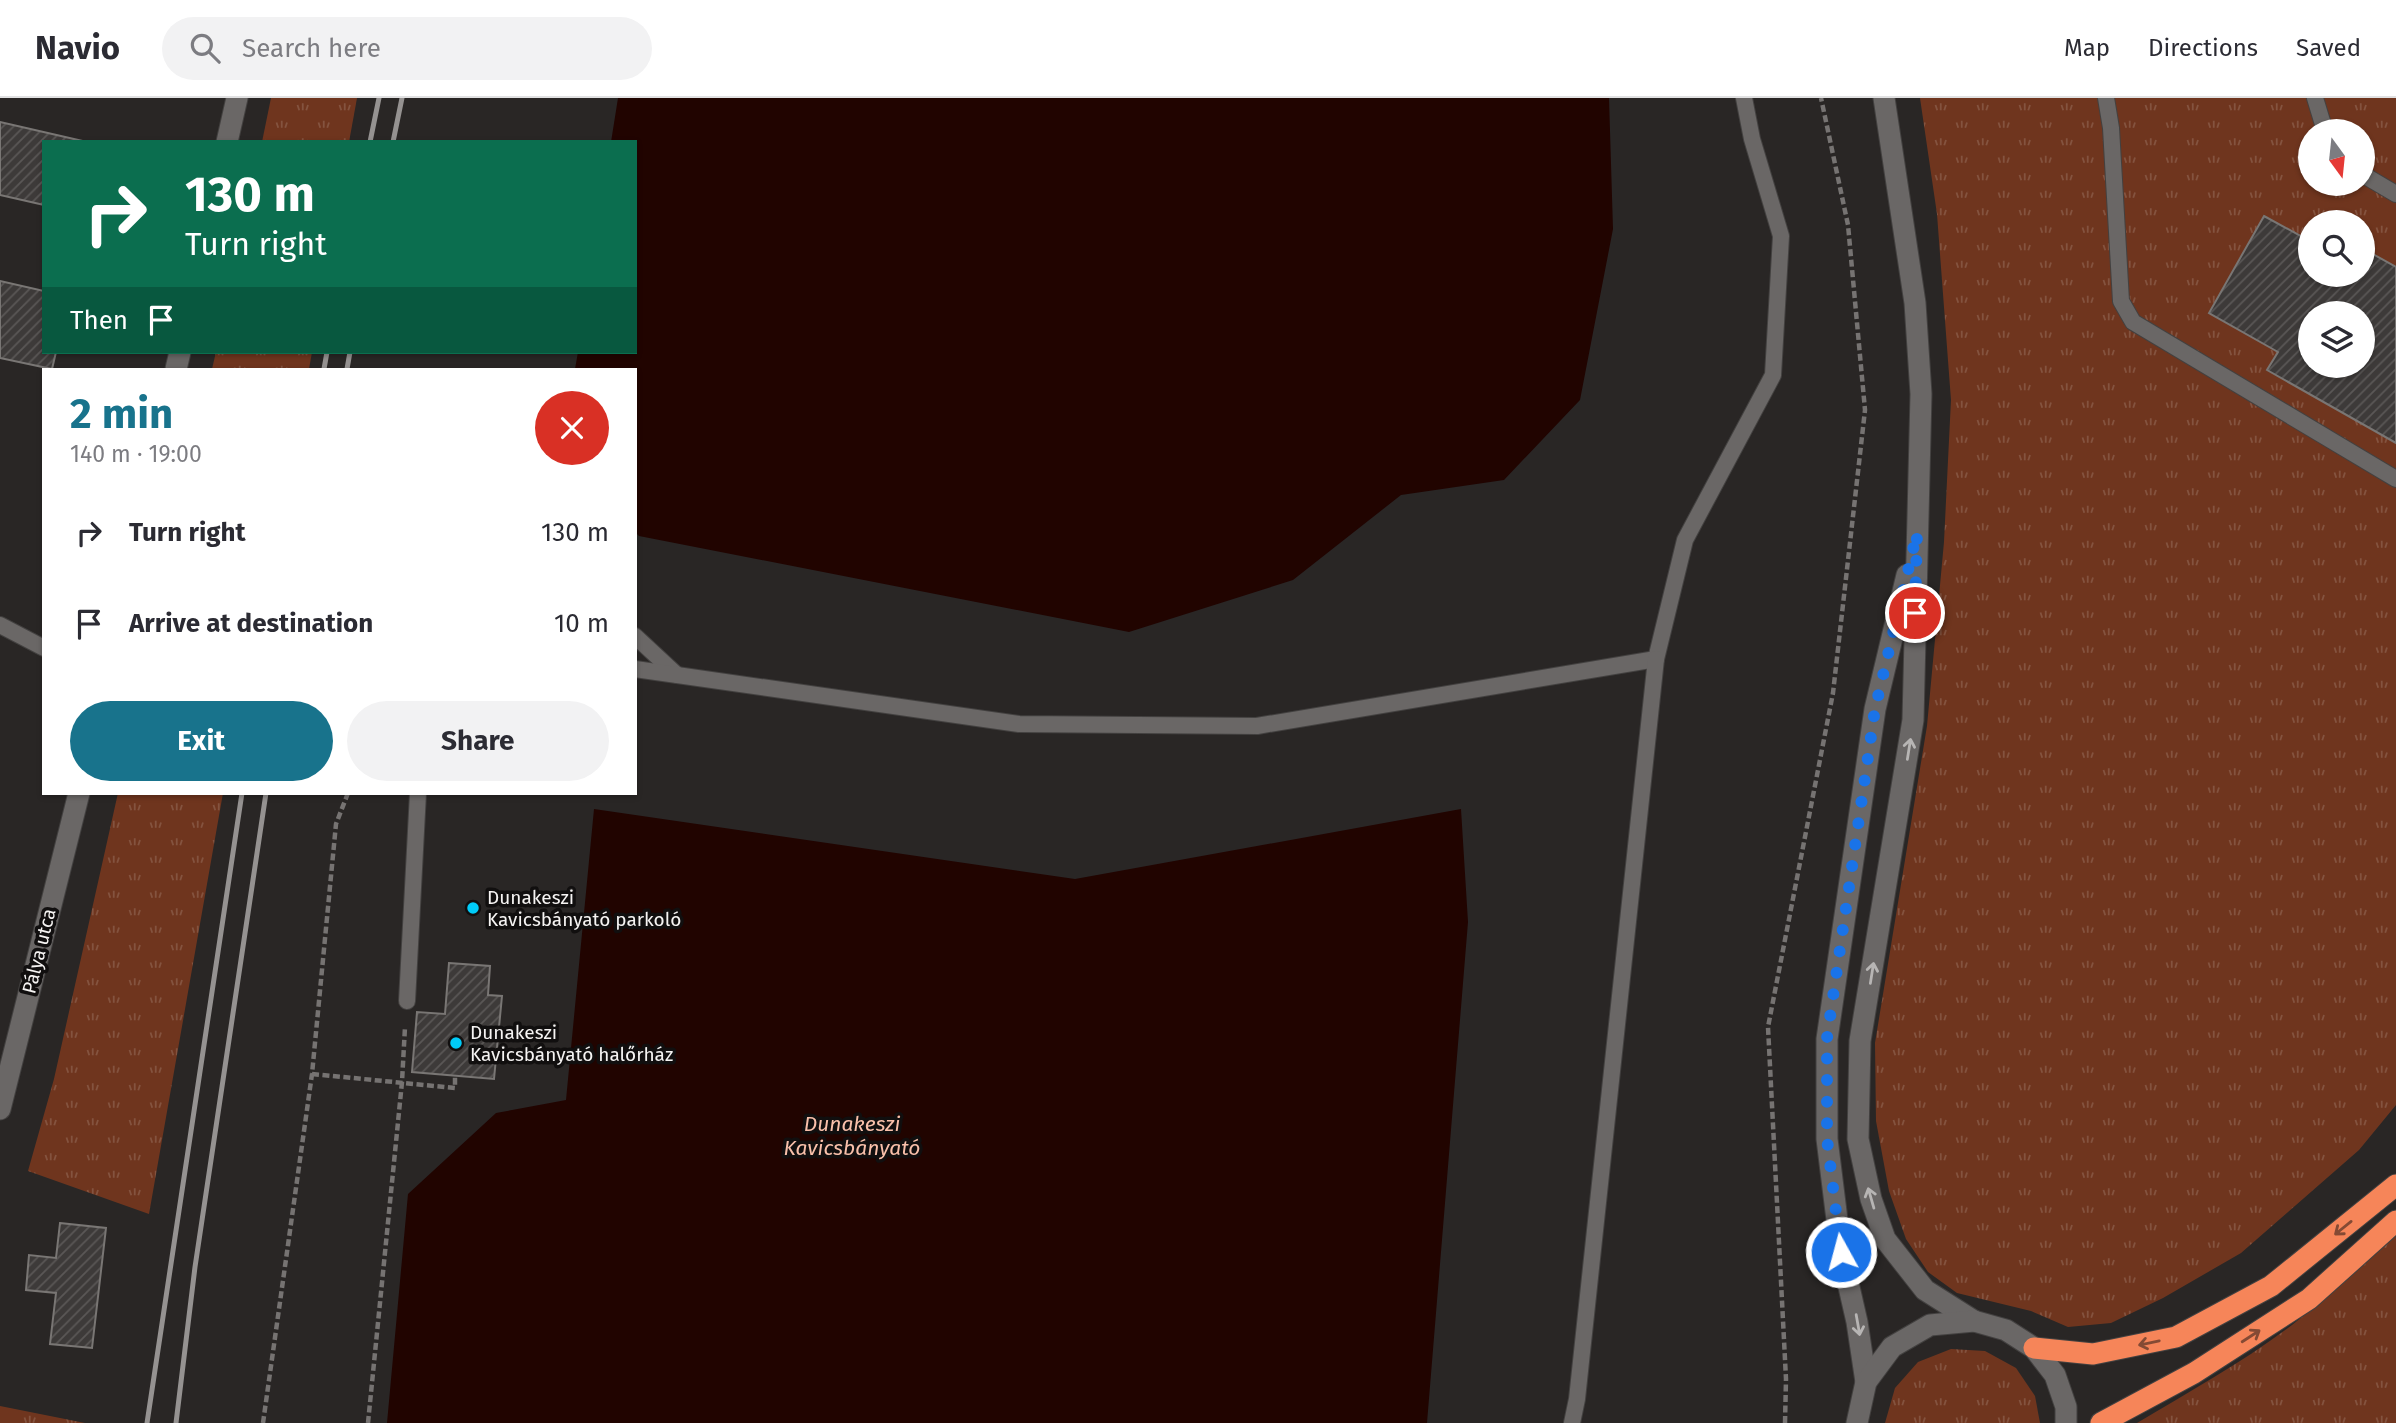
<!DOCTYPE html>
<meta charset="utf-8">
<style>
:root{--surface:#fff;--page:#f2f2f3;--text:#2b2b33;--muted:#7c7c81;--line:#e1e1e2;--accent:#18738c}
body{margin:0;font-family:"Fira Sans",sans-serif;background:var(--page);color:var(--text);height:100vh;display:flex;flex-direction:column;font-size:26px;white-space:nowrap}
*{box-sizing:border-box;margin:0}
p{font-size:23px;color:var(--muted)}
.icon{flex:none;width:38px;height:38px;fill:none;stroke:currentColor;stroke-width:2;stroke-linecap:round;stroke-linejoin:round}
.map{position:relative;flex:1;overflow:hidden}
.side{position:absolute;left:42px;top:270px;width:595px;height:427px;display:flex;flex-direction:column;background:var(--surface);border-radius:0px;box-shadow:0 2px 5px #0004}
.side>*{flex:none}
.banner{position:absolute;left:42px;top:42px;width:595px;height:214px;border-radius:0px;box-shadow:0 2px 5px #0004;background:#0b6e4f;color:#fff;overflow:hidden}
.needle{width:46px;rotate:165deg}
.controls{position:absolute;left:2298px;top:21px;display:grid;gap:14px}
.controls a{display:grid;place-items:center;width:77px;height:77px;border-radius:50%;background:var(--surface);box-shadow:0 2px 5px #0004;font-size:35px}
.pin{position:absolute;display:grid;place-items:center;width:60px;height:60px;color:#fff;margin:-30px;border:4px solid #fff;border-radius:50%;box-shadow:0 2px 7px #0007}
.me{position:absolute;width:77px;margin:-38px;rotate:353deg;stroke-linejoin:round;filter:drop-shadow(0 0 5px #0008)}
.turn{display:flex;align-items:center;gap:24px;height:147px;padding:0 28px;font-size:32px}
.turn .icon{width:91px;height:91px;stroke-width:2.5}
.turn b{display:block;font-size:49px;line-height:60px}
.then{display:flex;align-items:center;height:66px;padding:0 28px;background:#0003;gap:14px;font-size:26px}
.round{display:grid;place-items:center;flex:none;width:74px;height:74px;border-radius:37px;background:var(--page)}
.headline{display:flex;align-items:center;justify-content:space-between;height:119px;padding:0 28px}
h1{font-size:42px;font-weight:700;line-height:52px;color:var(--accent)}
.action{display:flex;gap:14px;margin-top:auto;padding:14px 28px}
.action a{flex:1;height:80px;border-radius:42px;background:var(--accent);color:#fff;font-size:28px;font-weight:700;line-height:80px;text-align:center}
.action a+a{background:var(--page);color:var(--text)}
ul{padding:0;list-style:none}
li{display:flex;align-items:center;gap:21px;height:91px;padding:0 28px}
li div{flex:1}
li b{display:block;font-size:26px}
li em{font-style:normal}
header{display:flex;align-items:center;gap:42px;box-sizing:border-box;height:98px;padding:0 35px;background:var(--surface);border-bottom:2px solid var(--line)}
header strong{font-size:33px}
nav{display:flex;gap:38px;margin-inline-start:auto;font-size:24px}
.search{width:490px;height:63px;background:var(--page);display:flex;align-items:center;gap:18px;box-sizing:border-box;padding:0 24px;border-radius:38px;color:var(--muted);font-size:26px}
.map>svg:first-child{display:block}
.grass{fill:url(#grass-tufts);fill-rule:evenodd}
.water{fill:#210400}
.building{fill:url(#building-hatch);stroke:#797674;stroke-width:2;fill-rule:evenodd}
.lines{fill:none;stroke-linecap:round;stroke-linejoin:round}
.lane-casing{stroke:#434140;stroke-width:18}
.secondary-casing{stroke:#434140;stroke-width:23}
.highway-casing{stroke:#434140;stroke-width:23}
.path{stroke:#767372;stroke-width:4.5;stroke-dasharray:7 3.5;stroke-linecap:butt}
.lane{stroke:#6a6766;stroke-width:16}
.secondary{stroke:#6a6766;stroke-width:21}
.highway{stroke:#f68559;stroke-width:21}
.rail{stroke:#959291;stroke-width:5}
.oneway{stroke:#b7b5b4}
.oneway2{stroke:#844a34}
.route{stroke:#1a73e8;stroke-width:12;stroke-dasharray:0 21.6}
.poi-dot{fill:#00cbf8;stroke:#110f0f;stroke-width:2.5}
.labels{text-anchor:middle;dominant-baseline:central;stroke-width:7;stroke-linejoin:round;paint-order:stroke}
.poi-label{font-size:19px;fill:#f6f4f3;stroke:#110f0f;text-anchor:start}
.street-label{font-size:19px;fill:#f6f4f3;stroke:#110f0f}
.water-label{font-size:21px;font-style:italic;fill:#f9c0aa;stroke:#110f0f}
</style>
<header>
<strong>Navio</strong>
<div class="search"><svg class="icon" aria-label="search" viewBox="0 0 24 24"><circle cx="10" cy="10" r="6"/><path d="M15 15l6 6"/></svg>Search here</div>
<nav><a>Map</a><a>Directions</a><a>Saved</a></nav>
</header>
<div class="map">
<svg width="2396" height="1325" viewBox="0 0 2396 1325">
<defs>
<pattern id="grass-tufts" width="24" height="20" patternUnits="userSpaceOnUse" patternTransform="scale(1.75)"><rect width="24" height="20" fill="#6f351e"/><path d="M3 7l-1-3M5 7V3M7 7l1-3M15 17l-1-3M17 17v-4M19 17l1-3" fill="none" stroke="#84533f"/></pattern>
<pattern id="building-hatch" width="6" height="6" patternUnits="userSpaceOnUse" patternTransform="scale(1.75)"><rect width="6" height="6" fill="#3d3a39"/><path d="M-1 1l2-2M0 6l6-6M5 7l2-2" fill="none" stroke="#5a5756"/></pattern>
</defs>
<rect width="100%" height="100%" fill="#292625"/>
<g class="grass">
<polygon points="271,0 357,0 349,44 262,44"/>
<path d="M1920,0H2396V1007L2359,1052L2241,1155L2163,1200L2111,1225L2068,1229L2031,1213L1957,1195L1928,1174L1906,1141L1889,1093L1876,1023L1875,945L1927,628L1944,444L1951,302L1937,116ZM2310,33H2362V86H2310ZM2310,124H2362V177H2310ZM2310,215H2362V268H2310Z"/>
<polygon points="216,254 312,254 309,271 212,271"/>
<polygon points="118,695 223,695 149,1116 28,1073 54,981"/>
<path d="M2396,1133V1325H2137C2189,1294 2243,1264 2292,1227C2329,1198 2362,1166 2396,1133Z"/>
<polygon points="1951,1251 1985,1253 2016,1270 2035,1298 2040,1325 1885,1325 1895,1290 1918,1264"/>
<polygon points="0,1308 85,1325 0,1325"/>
</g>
<g class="water">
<polygon points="618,0 1609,0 1613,131 1580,302 1504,382 1401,397 1293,482 1129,534 639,438 635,434 635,271 575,271 578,254 635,254 635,44 611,44"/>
<polygon points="594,711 1075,781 1461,711 1468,824 1427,1325 387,1325 408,1096 496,1015 566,1002"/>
</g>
<g class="building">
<polygon points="0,24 87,44 44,44 44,107 0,97"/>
<path d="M2264,118L2310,143V177H2362V150L2396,169V345L2267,272L2278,254L2209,215ZM2310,215H2362V268H2310Z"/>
<polygon points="0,183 44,193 44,254 56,254 52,271 0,260"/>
<polygon points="449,865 490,868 488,897 502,898 494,981 412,974 417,914 445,916"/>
<polygon points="60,1125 106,1130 92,1250 50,1246 56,1195 26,1192 29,1157 56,1160"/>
</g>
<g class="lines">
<g class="lane-casing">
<g id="lane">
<polyline points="2106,0 2111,30 2121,203 2133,224 2396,381"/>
<polyline points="2315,0 2325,33"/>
<polyline points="2362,76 2396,96"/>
<polyline points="0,527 44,550"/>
<polyline points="635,538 677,577"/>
<polyline points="635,571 1019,626 1257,628 1656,561 1685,442 1773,277 1781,138 1752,41 1744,0"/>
<polyline points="407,903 418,695"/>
<polyline points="1572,1325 1577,1301 1656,561"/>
</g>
</g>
<g class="secondary-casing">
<g id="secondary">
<polyline points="1884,0 1915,205 1921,296 1913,622 1860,943 1858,1041 1871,1101 1885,1141 1925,1192 1974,1223"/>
<polyline points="227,44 237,0"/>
<polyline points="176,271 180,254"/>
<polyline points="0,1011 79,695"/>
<polyline points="1866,1284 1857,1224 1841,1154 1827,1041 1827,941 1875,611 1907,477"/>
<polyline points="1857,1325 1866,1284 1892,1249 1930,1227 1974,1223 2006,1232 2034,1250 2055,1277 2066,1309 2066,1325"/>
</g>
</g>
<g class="highway-casing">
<g id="highway">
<polyline points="2034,1250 2093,1256 2176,1239 2271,1188 2396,1087"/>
<polyline points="2101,1325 2194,1275 2309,1201 2396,1123"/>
</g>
</g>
<g class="path">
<polyline points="312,976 455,990 455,978"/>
<polyline points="263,1325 312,976 336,726 348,695"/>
<polyline points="368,1325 402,984 405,929"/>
<polyline points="1785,1325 1786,1281 1768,929 1833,595 1865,312 1848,127 1821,0"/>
</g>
<use href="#lane" class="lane"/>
<use href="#secondary" class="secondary"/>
<use href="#highway" class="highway"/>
<g class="rail">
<polyline points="370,44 379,0"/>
<polyline points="393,44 402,0"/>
<polyline points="324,271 327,254"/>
<polyline points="347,271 350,254"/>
<polyline points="147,1325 242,695"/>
<polyline points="176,1325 195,1169 266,695"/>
</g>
</g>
<defs><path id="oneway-shaft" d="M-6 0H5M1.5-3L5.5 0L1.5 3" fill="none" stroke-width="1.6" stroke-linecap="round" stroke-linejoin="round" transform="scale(1.75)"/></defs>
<g class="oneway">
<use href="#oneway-shaft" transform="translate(1909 651) rotate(-81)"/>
<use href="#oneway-shaft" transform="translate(1872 875) rotate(-81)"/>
<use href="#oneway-shaft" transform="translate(1871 1100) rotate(-106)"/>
<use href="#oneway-shaft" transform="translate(1858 1227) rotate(80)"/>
</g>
<g class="oneway2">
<use href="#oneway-shaft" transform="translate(2343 1130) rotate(141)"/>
<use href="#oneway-shaft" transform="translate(2251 1238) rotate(-33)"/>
<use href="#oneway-shaft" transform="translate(2149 1245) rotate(168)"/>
</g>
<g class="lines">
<polyline class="route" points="1841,1154 1827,1041 1827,940 1875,611 1917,435 1915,515"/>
</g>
<g class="poi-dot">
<circle cx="473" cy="810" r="7"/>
<circle cx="456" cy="945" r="7"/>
</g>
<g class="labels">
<g class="poi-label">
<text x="487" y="799">Dunakeszi<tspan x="487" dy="22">Kavicsbányató parkoló</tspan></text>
<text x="470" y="934">Dunakeszi<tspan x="470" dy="22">Kavicsbányató halőrház</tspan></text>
</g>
<g class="street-label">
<text transform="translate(39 853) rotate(-76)">Pálya utca</text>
</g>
<g class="water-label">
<text x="852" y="1026">Dunakeszi<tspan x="852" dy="24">Kavicsbányató</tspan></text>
</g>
</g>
</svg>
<div class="controls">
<a><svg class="needle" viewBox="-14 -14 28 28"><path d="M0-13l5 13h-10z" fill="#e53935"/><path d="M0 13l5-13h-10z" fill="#7c7c81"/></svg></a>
<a><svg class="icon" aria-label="search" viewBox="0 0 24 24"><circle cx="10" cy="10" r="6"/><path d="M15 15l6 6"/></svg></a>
<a><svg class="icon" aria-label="layers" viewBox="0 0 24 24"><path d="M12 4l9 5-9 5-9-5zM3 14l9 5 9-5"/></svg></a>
</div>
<div class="pin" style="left:1915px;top:515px;background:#d93025"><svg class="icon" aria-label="arrive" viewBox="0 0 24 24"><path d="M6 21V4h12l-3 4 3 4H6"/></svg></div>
<svg class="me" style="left:1841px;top:1154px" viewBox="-20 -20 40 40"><circle r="17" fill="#1a73e8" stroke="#fff" stroke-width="3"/><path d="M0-11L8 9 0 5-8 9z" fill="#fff"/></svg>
<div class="banner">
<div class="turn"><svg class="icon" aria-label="right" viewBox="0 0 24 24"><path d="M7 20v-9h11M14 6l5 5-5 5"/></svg><div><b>130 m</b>Turn right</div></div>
<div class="then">Then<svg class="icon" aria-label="arrive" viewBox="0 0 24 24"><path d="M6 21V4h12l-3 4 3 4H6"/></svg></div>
</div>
<section class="side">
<div class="headline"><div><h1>2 min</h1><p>140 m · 19:00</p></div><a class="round" style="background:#d93025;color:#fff"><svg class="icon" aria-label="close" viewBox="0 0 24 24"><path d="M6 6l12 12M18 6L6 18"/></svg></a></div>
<ul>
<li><svg class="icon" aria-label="right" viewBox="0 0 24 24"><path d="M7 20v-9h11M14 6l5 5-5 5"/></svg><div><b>Turn right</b></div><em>130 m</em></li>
<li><svg class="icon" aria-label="arrive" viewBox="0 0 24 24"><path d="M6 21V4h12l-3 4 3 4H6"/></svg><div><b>Arrive at destination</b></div><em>10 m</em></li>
</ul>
<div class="action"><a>Exit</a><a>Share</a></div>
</section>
</div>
